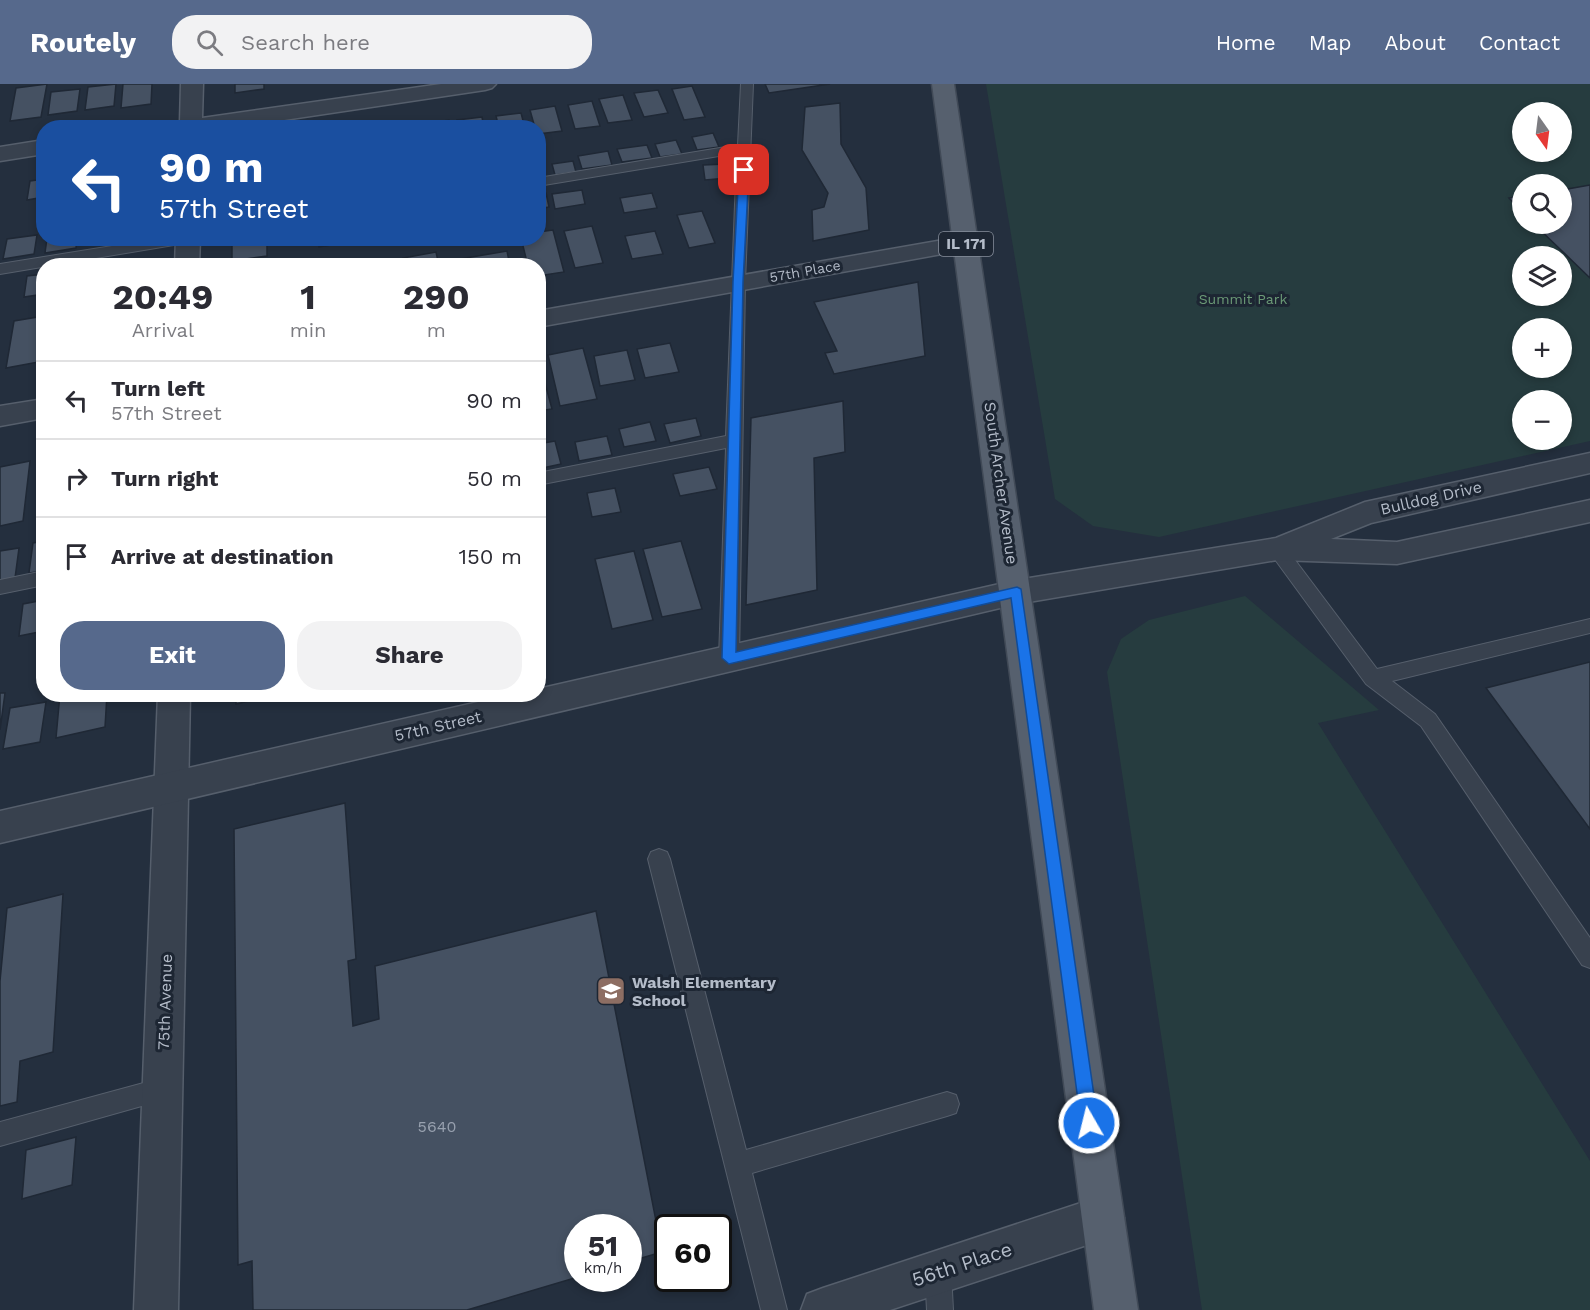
<!DOCTYPE html>
<meta charset="utf-8">
<style>
:root{--surface:#fff;--page:#f2f2f3;--text:#2b2b33;--muted:#7c7c81;--line:#e1e1e2;--accent:#56698c}
body{margin:0;font-family:"Work Sans",sans-serif;background:var(--page);color:var(--text);height:100vh;display:flex;flex-direction:column;font-size:22px;white-space:nowrap}
*{box-sizing:border-box;margin:0}
p{font-size:20px;color:var(--muted)}
.icon{flex:none;width:33px;height:33px;fill:none;stroke:currentColor;stroke-width:2;stroke-linecap:round;stroke-linejoin:round}
.map{position:relative;flex:1;overflow:hidden}
.sheet{position:absolute;left:36px;top:174px;width:510px;height:444px;display:flex;flex-direction:column;background:var(--surface);border-radius:24px;box-shadow:0 3px 9px #0003}
.sheet>*{flex:none}
.banner{position:absolute;left:36px;top:36px;width:510px;height:126px;border-radius:24px;box-shadow:0 3px 9px #0003;background:#1a4fa0;color:#fff;overflow:hidden}
.needle{width:39px;rotate:166deg}
.tools{position:absolute;left:1512px;top:18px;display:grid;gap:12px}
.tools a{display:grid;place-items:center;width:60px;height:60px;border-radius:50%;background:var(--surface);box-shadow:0 3px 9px #0003;font-size:30px}
.speed{position:absolute;left:564px;top:1130px;display:flex;gap:12px;font-size:30px;font-weight:700;text-align:center}
.speed>*{display:grid;place-content:center;width:78px;height:78px;border-radius:50%;background:var(--surface);box-shadow:0 3px 9px #0003;line-height:1}
.speed small{font-size:15px;font-weight:400}
.speed .limit{border:3px solid #111;border-radius:9px;background:#fff;color:#111}
.pin{position:absolute;display:grid;place-items:center;width:51px;height:51px;color:#fff;margin:-26px;border-radius:12px;box-shadow:0 3px 9px #0006}
.me{position:absolute;width:66px;margin:-33px;rotate:352deg;stroke-linejoin:round;filter:drop-shadow(0 0 4px #0008)}
.turn{display:flex;align-items:center;gap:21px;height:126px;padding:0 24px;font-size:27px}
.turn .icon{width:78px;height:78px;stroke-width:2.5}
.turn b{display:block;font-size:42px;line-height:51px}
.eta{display:flex;justify-content:space-evenly;align-items:center;height:102px;text-align:center}
.eta b{font-size:36px;font-weight:700;line-height:42px}
.primary-button{display:flex;gap:12px;margin-top:auto;padding:12px 24px}
.primary-button a{flex:1;height:69px;border-radius:24px;background:var(--accent);color:#fff;font-size:24px;font-weight:700;line-height:69px;text-align:center}
.primary-button a+a{background:var(--page);color:var(--text)}
ul{padding:0;list-style:none}
li{display:flex;align-items:center;gap:18px;height:78px;padding:0 24px;border-top:2px solid var(--line)}
li div{flex:1}
li b{display:block;font-size:22px}
li em{font-style:normal}
header{display:flex;align-items:center;gap:36px;box-sizing:border-box;height:84px;padding:0 30px;background:var(--accent);color:#fff}
header strong{font-size:28px}
nav{display:flex;gap:33px;margin-inline-start:auto;font-size:21px}
.search{width:420px;height:54px;background:var(--page);display:flex;align-items:center;gap:15px;box-sizing:border-box;padding:0 21px;border-radius:24px;color:var(--muted);font-size:22px}
.map>svg:first-child{display:block}
.green{fill:#263c3f;fill-rule:evenodd}
.building{fill:#455162;stroke:#1f2835;stroke-width:1.5}
.lines{fill:none;stroke-linecap:round;stroke-linejoin:round}
.service-casing{stroke:#565f6c;stroke-width:2}
.minor-casing{stroke:#565f6c;stroke-width:3}
.tertiary-casing{stroke:#565f6c;stroke-width:3}
.primary-casing{stroke:#414a57;stroke-width:3}
.service{fill:#38414e;fill-rule:evenodd}
.minor{fill:#38414e;fill-rule:evenodd}
.tertiary{fill:#38414e;fill-rule:evenodd}
.primary{fill:#56606e;fill-rule:evenodd}
.route{fill:#1a73e8;stroke:#114b97;stroke-width:1.5}
.labels{text-anchor:middle;dominant-baseline:central;stroke-width:6;stroke-linejoin:round;paint-order:stroke}
.far-street-label{font-size:14px;fill:#b4bcc9;stroke:#1d2633}
.far-park-label{font-size:14px;fill:#6b9a76;stroke:#1d2633}
.shield{fill:#1d2633;stroke:#878f9c;stroke-width:1.5}
.shield-label{font-size:15px;font-weight:bold;fill:#b4bcc9}
.street-label{font-size:16px;fill:#b4bcc9;stroke:#1d2633}
.poi-label{font-size:16px;font-weight:bold;fill:#b4bcc9;stroke:#1d2633;text-anchor:start}
.near-number-label{font-size:16px;fill:#98a1af}
.near-street-label{font-size:20px;fill:#b4bcc9;stroke:#1d2633}
</style>
<header>
<strong>Routely</strong>
<div class="search"><svg class="icon" aria-label="search" viewBox="0 0 24 24"><circle cx="10" cy="10" r="6"/><path d="M15 15l6 6"/></svg>Search here</div>
<nav><a>Home</a><a>Map</a><a>About</a><a>Contact</a></nav>
</header>
<div class="map">
<svg width="1590" height="1226" viewBox="0 0 1590 1226">
<rect width="100%" height="100%" fill="#242f3e"/>
<g class="green">
<path d="M986,0H1590V357L1159,453L1093,442L1055,415ZM1522,28H1562V68H1522ZM1522,100H1562V140H1522ZM1522,172H1562V212H1522ZM1522,244H1562V284H1522ZM1522,316H1562V356H1522Z"/>
<polygon points="1245,512 1379,626 1318,639 1590,1077 1590,1226 1202,1226 1107,588 1121,555 1149,536"/>
</g>
<g class="building">
<polygon points="47,0 41,33 10,37 16,4"/>
<polygon points="116,0 114,22 85,26 88,3"/>
<polygon points="123,0 152,0 151,20 121,24"/>
<polygon points="235,0 264,0 264,5 235,9"/>
<polygon points="765,0 830,0 769,9"/>
<polygon points="692,2 705,33 684,36 672,5"/>
<polygon points="80,5 77,27 48,31 51,8"/>
<polygon points="658,6 668,29 644,33 634,9"/>
<polygon points="623,11 632,36 608,39 599,15"/>
<polygon points="592,17 600,42 575,45 568,21"/>
<polygon points="840,19 841,60 866,104 869,146 813,157 812,126 824,123 828,109 802,66 805,23"/>
<polygon points="555,22 562,47 538,50 538,44 535,44 530,26"/>
<polygon points="521,29 525,44 499,44 496,32"/>
<polygon points="482,33 484,44 458,44 457,36"/>
<polygon points="449,36 450,44 424,44 423,40"/>
<polygon points="713,49 719,63 697,66 692,53"/>
<polygon points="676,56 682,70 660,73 655,60"/>
<polygon points="647,61 652,74 622,78 617,65"/>
<polygon points="608,67 612,81 582,85 578,72"/>
<polygon points="573,77 576,88 555,91 552,80"/>
<polygon points="726,80 728,94 705,96 703,81"/>
<polygon points="44,95 44,113 27,116 30,97"/>
<polygon points="1590,101 1590,194 1534,140 1562,140 1562,106"/>
<polygon points="582,106 585,120 555,125 552,110"/>
<polygon points="546,109 549,123 538,125 538,110"/>
<polygon points="652,109 657,124 624,129 620,114"/>
<polygon points="1522,112 1522,128 1509,114"/>
<polygon points="702,127 715,159 689,164 677,131"/>
<polygon points="592,142 603,179 575,184 564,147"/>
<polygon points="553,146 564,188 538,192 538,182 528,182 521,154 538,154 538,148"/>
<polygon points="655,147 663,170 632,175 625,152"/>
<polygon points="37,151 34,170 3,175 7,155"/>
<polygon points="47,154 77,154 76,164 45,169"/>
<polygon points="318,154 350,154 351,158 319,163"/>
<polygon points="267,155 267,172 232,177 232,160"/>
<polygon points="507,167 510,182 462,182 460,175"/>
<polygon points="436,168 439,182 404,182 403,174"/>
<polygon points="44,190 44,210 24,213 27,192"/>
<polygon points="918,198 925,272 834,290 825,269 837,267 814,218"/>
<polygon points="44,232 44,277 6,284 14,237"/>
<polygon points="670,259 679,288 645,294 637,265"/>
<polygon points="583,264 597,315 560,322 548,271"/>
<polygon points="627,266 635,296 600,302 594,272"/>
<polygon points="538,273 552,325 538,327"/>
<polygon points="843,317 845,368 814,374 817,506 746,521 751,334"/>
<polygon points="696,334 701,352 670,359 664,340"/>
<polygon points="650,338 656,357 624,363 619,345"/>
<polygon points="607,352 612,371 579,377 575,358"/>
<polygon points="555,357 561,380 538,385 538,360"/>
<polygon points="30,377 23,437 0,442 0,383"/>
<polygon points="44,378 44,435 37,436"/>
<polygon points="709,383 717,405 680,412 673,390"/>
<polygon points="615,404 621,428 592,433 587,409"/>
<polygon points="44,457 44,487 29,489 33,459"/>
<polygon points="681,457 702,525 662,533 643,465"/>
<polygon points="19,464 15,494 0,497 0,467"/>
<polygon points="634,467 653,536 612,545 595,475"/>
<polygon points="44,516 44,547 19,552 23,520"/>
<polygon points="1590,578 1590,745 1486,604"/>
<polygon points="0,609 5,609 0,646"/>
<polygon points="60,610 107,610 105,643 56,654"/>
<polygon points="236,610 278,610 236,620"/>
<polygon points="46,618 40,658 3,665 10,624"/>
<polygon points="345,719 356,875 348,877 353,942 379,935 375,882 596,827 662,1168 628,1178 628,1143 578,1143 578,1193 467,1226 253,1226 252,1177 238,1181 234,745"/>
<polygon points="63,810 53,968 20,977 17,1018 0,1022 0,897 7,824"/>
<polygon points="76,1053 72,1101 22,1115 26,1066"/>
</g>
<g class="lines">
<g class="service-casing">
<g id="service">
<polygon points="741,0 753,0 745,198 739,575 736,580 729,583 722,580 719,575 726,364 538,401 538,389 726,352 737,69 538,102 538,94 738,61"/>
<polygon points="162,154 199,154 192,158 0,190 0,180"/>
<polygon points="1277,458 1283,460 1377,585 1590,535 1590,549 1392,597 1435,630 1590,854 1590,884 1582,881 1421,642 1366,600 1271,470 1268,465 1271,460"/>
<polygon points="44,487 44,501 0,510 0,496"/>
<polygon points="659,765 667,768 670,775 746,1066 947,1008 956,1011 959,1020 956,1029 947,1032 752,1089 787,1226 761,1226 648,775 651,768"/>
<polygon points="162,994 170,998 174,1006 170,1014 0,1062 0,1038"/>
<polygon points="938,1175 947,1179 951,1188 953,1226 927,1226 925,1188 929,1179"/>
</g>
</g>
<g class="minor-casing">
<g id="minor">
<polygon points="181,0 203,0 202,34 441,0 496,0 492,4 485,6 231,44 171,44 174,39 180,38"/>
<polygon points="44,56 44,70 0,77 0,63"/>
<polygon points="966,152 975,154 978,159 975,164 538,243 538,227"/>
<polygon points="176,154 200,154 199,182 175,182"/>
<polygon points="44,315 44,334 0,342 0,322"/>
<polygon points="1590,369 1590,389 1371,439 1331,455 1397,458 1590,416 1590,438 1397,480 1277,476 1017,520 1006,517 1002,508 1006,499 1017,496 1276,454 1365,418"/>
<polygon points="158,610 190,610 178,1226 134,1226"/>
<polygon points="1102,1112 1117,1119 1124,1134 1117,1149 1102,1156 890,1226 801,1226 807,1210 823,1204"/>
</g>
</g>
<g class="tertiary-casing">
<polygon id="tertiary" points="1017,496 1028,499 1032,508 1028,517 1017,520 0,759 0,727 513,610 538,610 538,605"/>
</g>
<g class="primary-casing">
<polygon id="primary" points="932,0 954,0 1138,1226 1094,1226"/>
</g>
<use href="#service" class="service"/>
<use href="#minor" class="minor"/>
<use href="#tertiary" class="tertiary"/>
<use href="#primary" class="primary"/>
</g>
<polygon class="route" points="744,83 749,86 743,198 736,568 1017,503 1021,505 1098,1039 1095,1045 1089,1048 1083,1045 1081,1039 1011,514 729,580 722,574 733,198 739,86"/>
<defs>
<g id="school-square" transform="scale(1.5)"><rect x="-9" y="-9" width="18" height="18" rx="4" fill="#8d6e63" stroke="#1d2633"/><path d="M0-5L7-2L0 1L-7-2ZM-4 1L0 2.5L4 1V4Q0 6-4 4Z" fill="#fff"/></g>
</defs>
<g fill-rule="evenodd">
<use href="#school-square" x="611" y="907"/>
</g>
<g class="labels">
<g class="far-street-label">
<text transform="translate(805 187) rotate(-10)">57th Place</text>
</g>
<g class="far-park-label">
<text x="1243" y="215">Summit Park</text>
</g>
<rect class="shield" x="939" y="148" width="54" height="24" rx="4.5"/>
<g class="shield-label">
<text x="966" y="160">IL 171</text>
</g>
<g class="street-label">
<text transform="translate(1001 399) rotate(82)">South Archer Avenue</text>
<text transform="translate(1431 414) rotate(-13)">Bulldog Drive</text>
<text transform="translate(438 642) rotate(-13)">57th Street</text>
<text transform="translate(165 918) rotate(-88)">75th Avenue</text>
</g>
<g class="poi-label">
<text x="632" y="898">Walsh Elementary<tspan x="632" dy="18">School</tspan></text>
</g>
<g class="near-number-label">
<text x="437" y="1042">5640</text>
</g>
<g class="near-street-label">
<text transform="translate(962 1180) rotate(-18)">56th Place</text>
</g>
</g>
</svg>
<div class="tools">
<a><svg class="needle" viewBox="-14 -14 28 28"><path d="M0-13l5 13h-10z" fill="#e53935"/><path d="M0 13l5-13h-10z" fill="#7c7c81"/></svg></a>
<a><svg class="icon" aria-label="search" viewBox="0 0 24 24"><circle cx="10" cy="10" r="6"/><path d="M15 15l6 6"/></svg></a>
<a><svg class="icon" aria-label="layers" viewBox="0 0 24 24"><path d="M12 4l9 5-9 5-9-5zM3 14l9 5 9-5"/></svg></a>
<a>+</a>
<a>−</a>
</div>
<div class="speed"><div>51<small>km/h</small></div><div class="limit">60</div></div>
<div class="pin" style="left:744px;top:86px;background:#d93025"><svg class="icon" aria-label="arrive" viewBox="0 0 24 24"><path d="M6 21V4h12l-3 4 3 4H6"/></svg></div>
<svg class="me" style="left:1089px;top:1039px" viewBox="-20 -20 40 40"><circle r="17" fill="#1a73e8" stroke="#fff" stroke-width="3"/><path d="M0-11L8 9 0 5-8 9z" fill="#fff"/></svg>
<div class="banner">
<div class="turn"><svg class="icon" aria-label="left" viewBox="0 0 24 24"><path d="M17 20v-9H6M10 6l-5 5 5 5"/></svg><div><b>90 m</b>57th Street</div></div>
</div>
<section class="sheet">
<div class="eta">
<div><b>20:49</b><p>Arrival</p></div>
<div><b>1</b><p>min</p></div>
<div><b>290</b><p>m</p></div>
</div>
<ul>
<li><svg class="icon" aria-label="left" viewBox="0 0 24 24"><path d="M17 20v-9H6M10 6l-5 5 5 5"/></svg><div><b>Turn left</b><p>57th Street</p></div><em>90 m</em></li>
<li><svg class="icon" aria-label="right" viewBox="0 0 24 24"><path d="M7 20v-9h11M14 6l5 5-5 5"/></svg><div><b>Turn right</b></div><em>50 m</em></li>
<li><svg class="icon" aria-label="arrive" viewBox="0 0 24 24"><path d="M6 21V4h12l-3 4 3 4H6"/></svg><div><b>Arrive at destination</b></div><em>150 m</em></li>
</ul>
<div class="primary-button"><a>Exit</a><a>Share</a></div>
</section>
</div>
